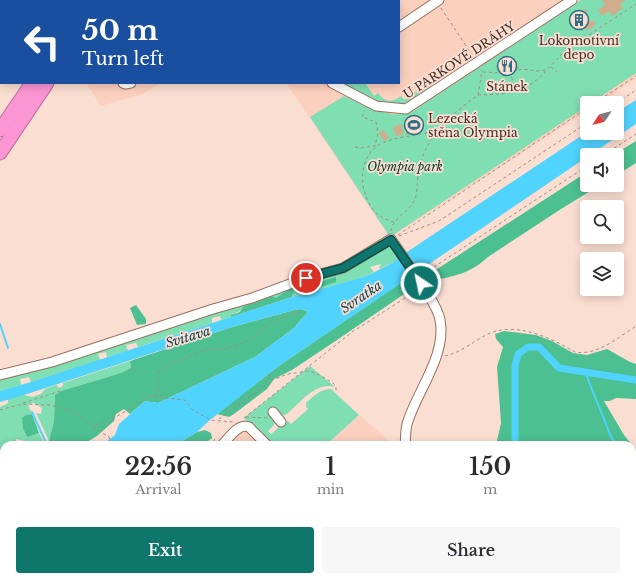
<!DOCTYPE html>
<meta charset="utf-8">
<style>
:root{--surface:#fff;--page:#f7f7f7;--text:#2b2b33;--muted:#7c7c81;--accent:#0f766e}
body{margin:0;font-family:"Libre Baskerville",serif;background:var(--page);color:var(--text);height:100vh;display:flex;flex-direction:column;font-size:15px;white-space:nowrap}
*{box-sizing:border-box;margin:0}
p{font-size:13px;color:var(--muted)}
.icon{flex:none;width:22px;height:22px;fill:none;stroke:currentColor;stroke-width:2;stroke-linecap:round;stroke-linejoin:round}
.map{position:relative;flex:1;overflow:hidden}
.panel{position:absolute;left:0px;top:441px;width:636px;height:140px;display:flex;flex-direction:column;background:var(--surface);border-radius:12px 12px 0 0;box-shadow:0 2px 10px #0003}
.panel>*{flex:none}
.guide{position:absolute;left:0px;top:0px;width:400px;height:84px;box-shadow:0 2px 10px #0003;background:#1a4fa0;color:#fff;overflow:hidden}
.needle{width:26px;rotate:234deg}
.fabs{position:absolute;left:580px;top:96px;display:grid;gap:8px}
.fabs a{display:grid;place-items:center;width:44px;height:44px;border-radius:4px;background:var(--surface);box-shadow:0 2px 10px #0003;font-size:20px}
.pin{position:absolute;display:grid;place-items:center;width:34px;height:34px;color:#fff;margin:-17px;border:2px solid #fff;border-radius:50%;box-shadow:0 1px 4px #0007}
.me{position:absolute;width:44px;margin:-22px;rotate:326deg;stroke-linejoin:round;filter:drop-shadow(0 0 3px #0008)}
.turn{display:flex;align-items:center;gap:14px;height:84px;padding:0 16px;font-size:18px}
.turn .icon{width:52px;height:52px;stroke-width:2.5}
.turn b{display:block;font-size:28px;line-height:34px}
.eta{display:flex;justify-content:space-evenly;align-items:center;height:68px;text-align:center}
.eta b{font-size:24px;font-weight:600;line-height:28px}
.cta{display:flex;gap:8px;margin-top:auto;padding:8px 16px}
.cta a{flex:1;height:46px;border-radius:4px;background:var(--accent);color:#fff;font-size:16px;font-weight:600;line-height:46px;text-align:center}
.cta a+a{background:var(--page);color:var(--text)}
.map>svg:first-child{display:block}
.built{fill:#fcd0be}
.green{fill:#80deb3}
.forest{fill:#4cc091}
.water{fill:#50d3fd}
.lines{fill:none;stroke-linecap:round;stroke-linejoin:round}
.stream{stroke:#50d3fd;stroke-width:2}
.canal{stroke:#50d3fd;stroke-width:7}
.building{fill:#d0ad8d}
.minor-casing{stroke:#986e5d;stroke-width:11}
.highway-casing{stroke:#b87096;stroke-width:15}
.path{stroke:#a28b80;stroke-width:1;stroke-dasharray:3 3;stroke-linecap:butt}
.minor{stroke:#fff;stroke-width:9}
.highway{stroke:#fb95d3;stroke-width:13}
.route-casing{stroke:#0a4d48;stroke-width:10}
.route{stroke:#0f766e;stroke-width:7}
.labels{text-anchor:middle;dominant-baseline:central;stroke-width:3.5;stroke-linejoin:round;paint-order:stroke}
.poi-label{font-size:12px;fill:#3d2c24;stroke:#fbded2}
.street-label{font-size:12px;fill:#3d2c24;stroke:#fbded2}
.park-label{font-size:12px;font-style:italic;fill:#053a27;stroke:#fbded2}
.water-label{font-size:13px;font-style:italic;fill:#013f50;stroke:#fbded2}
</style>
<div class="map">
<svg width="636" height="581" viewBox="0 0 636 581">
<rect width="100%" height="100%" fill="#fbded2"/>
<g class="built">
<polygon points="121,0 636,0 636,79 599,103 587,103 587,111 390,238 286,83 399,83 399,1 120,1"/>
<polygon points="86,83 161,83 143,94 101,106"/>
<polygon points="359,415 386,438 393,445 326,445"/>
<polygon points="245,420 271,445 214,445"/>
<polygon points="632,551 636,556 636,569 634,571 636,574 636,581 226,581 221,577 632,577"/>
</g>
<g class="green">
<path d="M581,0H636V73L591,103H587V106L390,237L310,117L344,96C363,105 392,121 413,111Z"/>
<path d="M425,80H429L432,87C423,92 415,100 405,104C388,111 357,91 342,83H365L374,96L378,93C386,103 391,103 401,96L404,100L428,84Z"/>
<polygon points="389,245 391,246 398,258 394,262 379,269 381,264 370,267 374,272 367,276 292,297 294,290 276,298 273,296 231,315 231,317 221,320 220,316 212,318 212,323 138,347 136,343 126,345 128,351 107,357 106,352 98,354 100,360 31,382 29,377 20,379 21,385 0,391 0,377 244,303"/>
<path d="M130,361L131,368L121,373L61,391L55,395L54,421L49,441L36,413L41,414L42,408L32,402L33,403L28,405L32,414L26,415C23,424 23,428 27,436L39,433L45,445H23L25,441L16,439V445H4V471L0,468V407L8,403V399L24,395L32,397L41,394L45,389L56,385L59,388L63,386V383Z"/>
<path d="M310,366L335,387C316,381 300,403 287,414L282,416L277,414L274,425L268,431L271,434L285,422L288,421L291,424L308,409L306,407V403C314,396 320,389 331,389L359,415L326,445H271L244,418Z"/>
<polygon points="4,569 4,577 16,577 21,581 0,581 0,572"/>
</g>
<g class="forest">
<polygon points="636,141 636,163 617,175 617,155 613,155"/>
<path d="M587,172V185H600L561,209L488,257C470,273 458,275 436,280L431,273Z"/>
<polygon points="411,276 417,285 414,285 416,288 410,290 337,340 292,370 274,379 267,389 234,414 229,417 217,414 280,365"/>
<polygon points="336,277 336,282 314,289 312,284"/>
<polygon points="289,289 294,290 292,297 231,317 231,315 240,312 243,307 273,296 276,298"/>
<polygon points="136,305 146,319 146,324 137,325 130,308"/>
<polygon points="301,309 308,312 294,328 255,357 158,403 145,401 130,414 124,409 116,414 114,421 97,436 82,445 48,445 54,421 55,395 61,391 121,373 131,368 130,361 232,327 294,310"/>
<polygon points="504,331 536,335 552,341 573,353 587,355 607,349 630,362 636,364 636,399 616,398 610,401 604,401 624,435 632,445 496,445 501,423 497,367 503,347 496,339 495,334"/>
<polygon points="32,414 39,433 27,437 23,428 22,418 26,415"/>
<polygon points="205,430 211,433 212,438 203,445 175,445 197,432"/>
<polygon points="632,445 636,451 636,556 632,551"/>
<polygon points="0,468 4,471 4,519 0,522"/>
</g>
<g class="water">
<polygon points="636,100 636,124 590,155 587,155 587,157 280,365 210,420 197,432 175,445 102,445 115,435 119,424 145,401 158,403 255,357 294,328 308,312 301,309 294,310 232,327 24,395 0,402 0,391 31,382 292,297 367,276 394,262 398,258 587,132 617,133 617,112"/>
<polygon points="4,519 4,553 0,556 0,522"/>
</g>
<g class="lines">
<g class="stream">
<polyline points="0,324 8,348"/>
<polyline points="585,372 612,439 617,445"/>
<polyline points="32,412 47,445"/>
<polyline points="632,463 636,468"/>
</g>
<g class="canal">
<polyline points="515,445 515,366 518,354 528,347 539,347 559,368 636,380"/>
<polyline points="209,577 215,581"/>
<polyline points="456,581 459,577"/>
</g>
</g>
<g class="building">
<polygon points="602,0 626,0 620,4 623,8 612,16 609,11 602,16 598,10 605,5"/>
<polygon points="586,9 587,20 596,22 593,27 588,30 579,27 576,20 579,13"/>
<polygon points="514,60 516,65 505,69 503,64"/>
<polygon points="401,124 404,134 396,136 393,127"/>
<polygon points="384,130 389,138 384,141 379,133"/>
</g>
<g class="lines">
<g class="minor-casing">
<g id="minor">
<polyline points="252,0 252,1"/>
<polyline points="152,1 152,0"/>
<polyline points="268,1 269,0"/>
<polyline points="399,27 439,0"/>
<polyline points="123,83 125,84 131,83"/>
<polyline points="332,83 376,106 406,109 572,0"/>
<polyline points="0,375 52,362 213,309 252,298 306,278 343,268 391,239 421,283"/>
<polyline points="273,412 281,422"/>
<path d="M222,445C229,438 238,423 249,427L267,445"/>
<path d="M405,445C406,437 405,428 408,421C418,390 447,354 440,320C438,308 430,298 424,288"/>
<polyline points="244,577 248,581"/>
<polyline points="358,577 361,581"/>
<polyline points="468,577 469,581"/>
<polyline points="328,581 332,577"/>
<polyline points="419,581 424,577"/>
</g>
</g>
<g class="highway-casing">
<g id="highway">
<polyline points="85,1 86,0"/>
<polyline points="101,1 102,0"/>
<polyline points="0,130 32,83"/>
<polyline points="0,153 47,83"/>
</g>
</g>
<g class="path">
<polyline points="441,8 472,55"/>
<polyline points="516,61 518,69"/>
<polyline points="551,67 557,72"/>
<polyline points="483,72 505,73 510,73 522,69 537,71 547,70"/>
<polyline points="511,92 513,83 511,74"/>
<polyline points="478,95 501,94 520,90 527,87 538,79 566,50 636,4"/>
<polyline points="595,103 636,76"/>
<polyline points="617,103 636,90"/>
<polyline points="406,133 413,135"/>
<polyline points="355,147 361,148 375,146 378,133 376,122 362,117 365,110"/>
<polyline points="604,155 636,134"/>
<path d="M394,222C377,217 370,210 365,193C362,185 362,174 364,166C372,133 412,139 437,130"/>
<path d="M391,231C392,219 407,213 413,203C419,193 416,181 419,170C425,136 452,114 478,95L482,71L481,70"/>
<polyline points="398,235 587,108"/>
<polyline points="399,236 439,221 587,123"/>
<polyline points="428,277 431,269 587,166"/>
<path d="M445,356C460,353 474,341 488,334C516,321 551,338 575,352C597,356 619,337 636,326"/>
<polyline points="268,374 272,380 288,374 309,371 316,373 333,383 336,386 336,390"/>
<polyline points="155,396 159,389 158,372 167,365 208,349 226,349 247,342 265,327 279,319 297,312 305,312"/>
<polyline points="23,403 60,391"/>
<polyline points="0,410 22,404 51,405 73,412 92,426 110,421 149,396 185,400 192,409 210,420 233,422"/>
<polyline points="246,417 269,418"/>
<polyline points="244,418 352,332 416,291"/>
<polyline points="219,419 271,381"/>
<polyline points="93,427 109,437 112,445"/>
<polyline points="208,445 217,438"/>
<polyline points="0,569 4,567"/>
</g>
<use href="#minor" class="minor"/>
<use href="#highway" class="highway"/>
</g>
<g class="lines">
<g class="route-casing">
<polyline id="route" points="306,278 343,268 391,240 421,283"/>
</g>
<use href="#route" class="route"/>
</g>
<defs>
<g id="building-ring" transform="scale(1)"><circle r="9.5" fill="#fbded2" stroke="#2e6d82" stroke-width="1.5"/><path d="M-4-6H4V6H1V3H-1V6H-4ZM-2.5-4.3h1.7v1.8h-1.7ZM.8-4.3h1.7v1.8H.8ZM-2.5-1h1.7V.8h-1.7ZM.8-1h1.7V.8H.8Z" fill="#2e6d82"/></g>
<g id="restaurant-ring" transform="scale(1)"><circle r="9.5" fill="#fbded2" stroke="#2e6d82" stroke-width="1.5"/><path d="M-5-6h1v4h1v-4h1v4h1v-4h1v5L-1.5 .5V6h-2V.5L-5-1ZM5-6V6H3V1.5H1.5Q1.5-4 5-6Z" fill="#2e6d82"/></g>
<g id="stadium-ring" transform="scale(1)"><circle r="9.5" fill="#fbded2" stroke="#2e6d82" stroke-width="1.5"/><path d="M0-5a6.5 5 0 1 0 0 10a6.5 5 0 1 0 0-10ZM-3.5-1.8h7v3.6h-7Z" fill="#2e6d82"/></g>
</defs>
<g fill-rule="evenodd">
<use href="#building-ring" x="579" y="20"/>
<use href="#restaurant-ring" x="507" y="66"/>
<use href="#stadium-ring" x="414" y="125"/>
</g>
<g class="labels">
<g class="poi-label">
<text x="579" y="40">Lokomotivní<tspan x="579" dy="14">depo</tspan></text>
<text x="507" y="86">Stánek</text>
<text x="428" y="118" text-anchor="start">Lezecká<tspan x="428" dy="14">stěna Olympia</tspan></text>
</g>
<g class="street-label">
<text transform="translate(459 60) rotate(-33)">U PARKOVÉ DRÁHY</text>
</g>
<g class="park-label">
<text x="405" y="166">Olympia park</text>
</g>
<g class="water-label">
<text transform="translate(361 297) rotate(-34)">Svratka</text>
<text transform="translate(188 337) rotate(-17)">Svitava</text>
</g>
</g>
</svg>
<div class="fabs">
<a><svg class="needle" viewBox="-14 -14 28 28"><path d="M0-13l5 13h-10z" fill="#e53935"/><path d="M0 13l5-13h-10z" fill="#7c7c81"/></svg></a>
<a><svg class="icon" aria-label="sound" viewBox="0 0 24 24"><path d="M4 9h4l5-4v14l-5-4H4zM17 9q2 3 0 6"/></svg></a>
<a><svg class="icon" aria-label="search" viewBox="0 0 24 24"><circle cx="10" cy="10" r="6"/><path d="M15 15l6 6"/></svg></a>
<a><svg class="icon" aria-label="layers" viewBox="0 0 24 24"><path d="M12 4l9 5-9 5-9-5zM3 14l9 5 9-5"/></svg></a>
</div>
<div class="pin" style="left:306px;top:278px;background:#d93025"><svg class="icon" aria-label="arrive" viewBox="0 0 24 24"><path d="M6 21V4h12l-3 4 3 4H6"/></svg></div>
<svg class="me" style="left:421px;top:283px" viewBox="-20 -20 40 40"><circle r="17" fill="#0f766e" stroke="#fff" stroke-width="3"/><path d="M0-11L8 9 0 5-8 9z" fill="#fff"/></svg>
<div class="guide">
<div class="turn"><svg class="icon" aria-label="left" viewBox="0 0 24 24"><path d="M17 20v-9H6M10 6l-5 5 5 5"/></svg><div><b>50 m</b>Turn left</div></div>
</div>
<section class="panel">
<div class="eta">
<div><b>22:56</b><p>Arrival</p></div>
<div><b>1</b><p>min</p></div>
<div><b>150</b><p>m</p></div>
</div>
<div class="cta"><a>Exit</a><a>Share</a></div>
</section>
</div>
